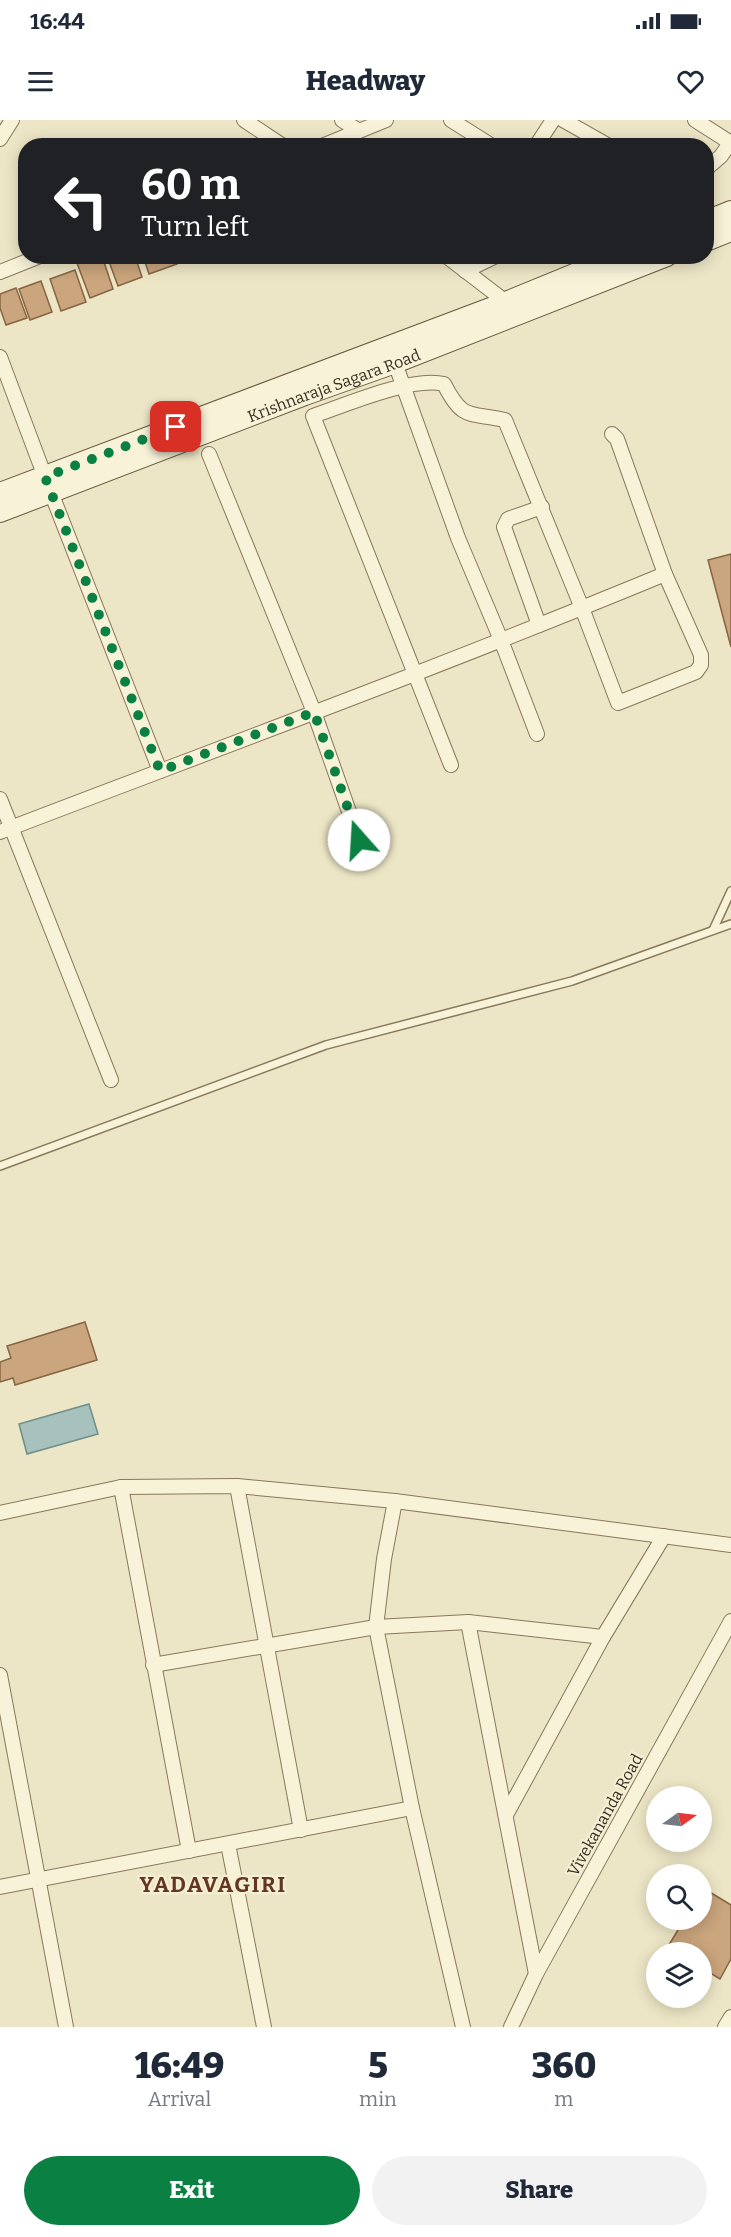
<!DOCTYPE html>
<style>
:root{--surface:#fff;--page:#f2f2f3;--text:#1f2937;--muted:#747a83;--accent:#0b8043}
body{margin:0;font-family:Bitter,serif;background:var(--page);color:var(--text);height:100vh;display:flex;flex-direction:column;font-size:22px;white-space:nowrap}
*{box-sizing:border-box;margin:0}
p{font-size:20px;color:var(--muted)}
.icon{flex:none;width:33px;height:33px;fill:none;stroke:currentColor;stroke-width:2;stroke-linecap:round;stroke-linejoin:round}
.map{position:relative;height:1907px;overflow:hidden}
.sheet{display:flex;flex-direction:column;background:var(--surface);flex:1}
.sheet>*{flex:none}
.banner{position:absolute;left:18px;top:18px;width:696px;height:126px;border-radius:24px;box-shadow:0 3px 15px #0003;background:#202124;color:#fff;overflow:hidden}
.needle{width:39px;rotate:76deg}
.buttons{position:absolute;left:646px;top:1666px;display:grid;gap:12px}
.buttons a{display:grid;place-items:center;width:66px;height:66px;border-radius:50%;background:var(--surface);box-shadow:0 3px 15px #0003;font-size:30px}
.pin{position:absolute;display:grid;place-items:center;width:51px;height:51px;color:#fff;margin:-26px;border-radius:12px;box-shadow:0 3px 9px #0006}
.me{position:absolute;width:66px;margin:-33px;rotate:341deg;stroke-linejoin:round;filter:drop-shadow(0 0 4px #0008)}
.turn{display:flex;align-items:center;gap:21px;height:126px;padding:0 24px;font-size:27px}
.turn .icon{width:78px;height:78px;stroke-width:2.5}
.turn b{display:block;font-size:42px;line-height:51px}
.eta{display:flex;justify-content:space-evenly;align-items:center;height:102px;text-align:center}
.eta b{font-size:36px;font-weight:800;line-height:42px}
.button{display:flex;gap:12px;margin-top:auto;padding:12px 24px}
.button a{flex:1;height:69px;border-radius:36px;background:var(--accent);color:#fff;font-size:24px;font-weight:800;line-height:69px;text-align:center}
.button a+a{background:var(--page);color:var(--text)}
.status{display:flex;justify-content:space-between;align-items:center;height:42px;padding:0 30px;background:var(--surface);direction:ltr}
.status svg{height:16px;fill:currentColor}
header{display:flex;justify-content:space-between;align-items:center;height:78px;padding:0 24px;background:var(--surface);font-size:27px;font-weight:800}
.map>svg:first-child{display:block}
.water{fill:#a7c1bc;stroke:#6e8f8a;stroke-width:1.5}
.building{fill:#caa57d;stroke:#866542;stroke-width:1.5}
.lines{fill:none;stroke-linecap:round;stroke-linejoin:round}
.service-casing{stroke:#88785c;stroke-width:10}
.minor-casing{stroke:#88785c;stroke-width:16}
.secondary-casing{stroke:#6a593f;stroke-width:22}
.service{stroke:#f8f2d9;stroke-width:7}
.minor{stroke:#f8f2d9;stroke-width:14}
.secondary{stroke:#f8f2d9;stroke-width:20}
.route{stroke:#0b8043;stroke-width:10;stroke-dasharray:0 18}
.labels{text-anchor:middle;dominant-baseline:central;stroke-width:4.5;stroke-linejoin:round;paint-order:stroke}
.street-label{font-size:16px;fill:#382e1f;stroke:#f5efd5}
.district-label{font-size:22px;font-weight:bold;letter-spacing:1.5px;fill:#643620;stroke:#f5efd5}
</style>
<div class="status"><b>16:44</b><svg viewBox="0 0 49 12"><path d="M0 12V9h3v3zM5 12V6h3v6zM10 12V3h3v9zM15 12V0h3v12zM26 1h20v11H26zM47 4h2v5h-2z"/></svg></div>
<header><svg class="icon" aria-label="menu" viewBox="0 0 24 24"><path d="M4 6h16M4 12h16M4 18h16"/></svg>Headway<svg class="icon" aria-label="heart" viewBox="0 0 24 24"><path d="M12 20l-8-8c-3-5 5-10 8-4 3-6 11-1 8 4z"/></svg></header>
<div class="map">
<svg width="731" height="1907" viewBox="0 0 731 1907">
<rect width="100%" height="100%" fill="#ede6c6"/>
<polygon class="water" points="89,1284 98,1314 27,1334 19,1304"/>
<g class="building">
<polygon points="97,136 102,136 113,169 90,178 77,143"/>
<polygon points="107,136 135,136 142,157 118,166"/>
<polygon points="143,136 174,136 177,144 149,154"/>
<polygon points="75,150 86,182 61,191 50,159"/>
<polygon points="41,161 52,192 30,200 19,169"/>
<polygon points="16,168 27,198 6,205 0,188 0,174"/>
<polygon points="731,434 731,527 708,440"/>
<polygon points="85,1202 97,1240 15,1265 13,1258 0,1262 0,1242 11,1238 7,1226"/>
<polygon points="703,1768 731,1785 731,1839 720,1859 702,1848 702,1833 676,1833 667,1828 684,1800 702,1800"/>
</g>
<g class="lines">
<g class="service-casing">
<g id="service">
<polyline points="713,810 731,771"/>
<polyline points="0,1046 326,925 572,861 731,804"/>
</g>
</g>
<g class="minor-casing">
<g id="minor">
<polyline points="244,0 283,26"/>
<polyline points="342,0 359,11"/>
<polyline points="451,0 492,26"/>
<polyline points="563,0 609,26"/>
<polyline points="695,0 731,23"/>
<polyline points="0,19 12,0"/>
<polyline points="322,26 386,0"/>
<polyline points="536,26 553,0"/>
<polyline points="706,49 721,36 730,23"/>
<polyline points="446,136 506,182"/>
<polyline points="465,151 496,136"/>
<polyline points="0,152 40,136"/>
<polyline points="0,237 45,357 160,651"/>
<polyline points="395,243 458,418 501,520 537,614"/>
<polyline points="209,334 314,592 359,720"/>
<polyline points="539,505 504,407 508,399 542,387"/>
<path d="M451,645L313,296C345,285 412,256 444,264C463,301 468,292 505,300L582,488L618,583L696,552L701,545V535L665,454L617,319L612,314"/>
<polyline points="0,679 111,960"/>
<path d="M0,712C222,627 445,545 665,454"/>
<polyline points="237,1366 301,1710"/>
<polyline points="121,1367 189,1731"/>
<polyline points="395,1381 384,1439 376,1507 412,1688 463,1907"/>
<polyline points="0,1393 121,1367 237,1366 395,1381 731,1425"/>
<polyline points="468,1502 536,1854"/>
<polyline points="153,1545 376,1507 468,1502 603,1517"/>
<polyline points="0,1555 66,1907"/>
<polyline points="506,1695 603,1517 664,1416"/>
<polyline points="228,1724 264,1907"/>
<polyline points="0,1767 412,1688"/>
<polyline points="511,1907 536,1854 731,1501"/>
<polyline points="725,1907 731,1897"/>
</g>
</g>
<g class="secondary-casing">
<g id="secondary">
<polyline points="706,101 731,91"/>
<polyline points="706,121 731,111"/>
<polyline points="0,373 506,182 618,136"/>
<path id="s1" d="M0,392L305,275L395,243L667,136"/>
</g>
</g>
<use href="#service" class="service"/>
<use href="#minor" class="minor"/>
<use href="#secondary" class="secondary"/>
</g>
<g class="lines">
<polyline class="route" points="176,307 45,357 160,651 314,592 359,720"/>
</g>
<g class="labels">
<g class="street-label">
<text stroke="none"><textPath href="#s1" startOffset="357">Krishnaraja Sagara Road</textPath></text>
<text transform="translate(605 1695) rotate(-61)">Vivekananda Road</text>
</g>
<g class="district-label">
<text x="213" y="1764">YADAVAGIRI</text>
</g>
</g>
</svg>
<div class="buttons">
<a><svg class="needle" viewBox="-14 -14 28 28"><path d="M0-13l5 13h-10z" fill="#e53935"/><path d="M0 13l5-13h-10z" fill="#747a83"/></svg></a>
<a><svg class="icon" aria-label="search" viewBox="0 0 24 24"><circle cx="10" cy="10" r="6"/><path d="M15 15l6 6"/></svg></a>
<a><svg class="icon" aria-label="layers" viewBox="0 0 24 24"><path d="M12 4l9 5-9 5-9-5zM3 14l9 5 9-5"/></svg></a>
</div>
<div class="pin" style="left:176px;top:307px;background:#d93025"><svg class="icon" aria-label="arrive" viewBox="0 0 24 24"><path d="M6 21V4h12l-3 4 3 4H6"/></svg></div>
<svg class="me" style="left:359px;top:720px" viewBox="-20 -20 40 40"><circle r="19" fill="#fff"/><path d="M0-13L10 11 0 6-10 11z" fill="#0b8043"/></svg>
<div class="banner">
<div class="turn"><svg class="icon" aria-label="left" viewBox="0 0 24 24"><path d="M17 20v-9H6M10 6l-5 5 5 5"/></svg><div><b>60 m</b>Turn left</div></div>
</div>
</div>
<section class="sheet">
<div class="eta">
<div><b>16:49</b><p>Arrival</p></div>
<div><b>5</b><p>min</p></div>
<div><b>360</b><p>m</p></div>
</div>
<div class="button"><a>Exit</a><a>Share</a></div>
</section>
